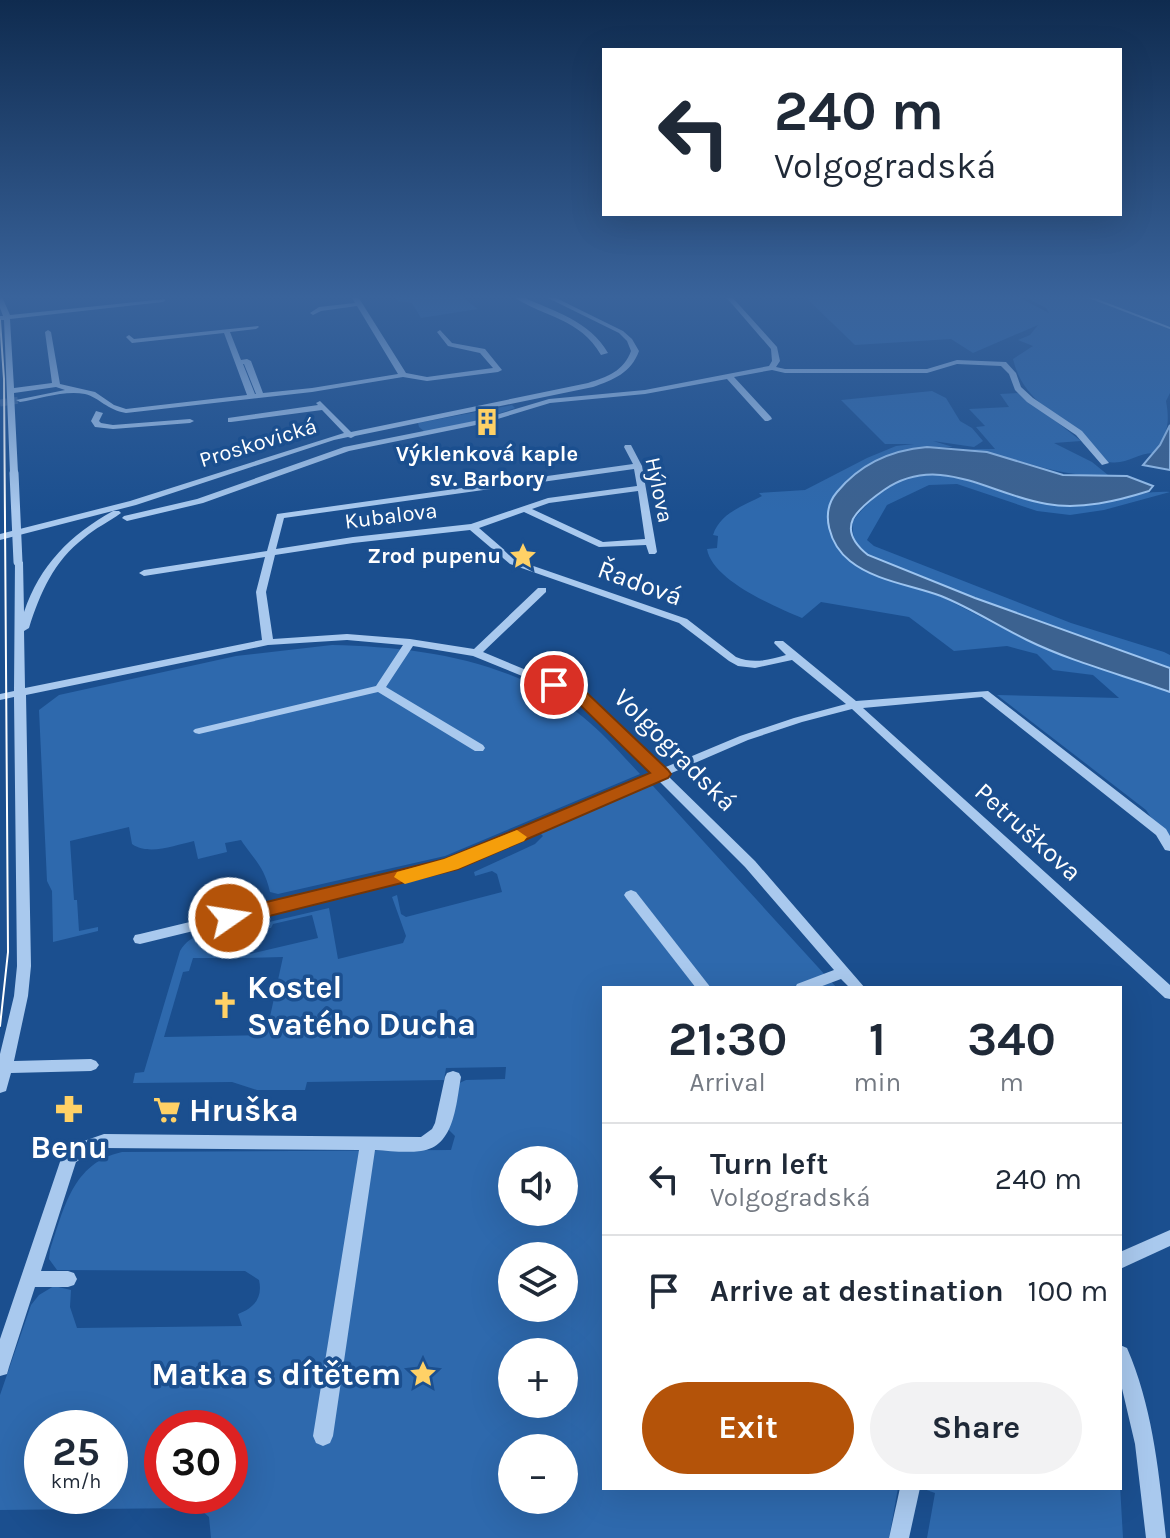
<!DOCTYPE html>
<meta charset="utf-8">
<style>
:root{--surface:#fff;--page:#f2f2f3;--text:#1f2937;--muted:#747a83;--line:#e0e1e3;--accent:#b45309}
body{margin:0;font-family:Karla,sans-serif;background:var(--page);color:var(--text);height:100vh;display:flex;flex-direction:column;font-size:30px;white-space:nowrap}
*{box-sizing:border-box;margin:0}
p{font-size:26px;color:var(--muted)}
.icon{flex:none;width:44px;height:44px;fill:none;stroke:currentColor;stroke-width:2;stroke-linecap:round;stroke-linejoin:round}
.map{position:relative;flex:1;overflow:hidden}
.panel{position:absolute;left:602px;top:986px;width:520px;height:504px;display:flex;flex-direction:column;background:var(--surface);border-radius:0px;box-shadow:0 8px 32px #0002}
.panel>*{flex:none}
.banner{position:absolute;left:602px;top:48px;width:520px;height:168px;border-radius:0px;box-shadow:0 8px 32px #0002;background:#fff;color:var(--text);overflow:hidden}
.buttons{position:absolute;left:498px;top:1146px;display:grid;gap:16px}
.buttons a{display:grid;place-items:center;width:80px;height:80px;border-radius:50%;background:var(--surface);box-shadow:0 8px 32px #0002;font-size:40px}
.speed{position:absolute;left:24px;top:1410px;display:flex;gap:16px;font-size:40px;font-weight:700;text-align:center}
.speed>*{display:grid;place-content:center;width:104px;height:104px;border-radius:50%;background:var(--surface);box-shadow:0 8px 32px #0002;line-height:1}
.speed small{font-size:20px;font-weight:400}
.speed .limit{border:12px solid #d22;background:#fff;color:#111}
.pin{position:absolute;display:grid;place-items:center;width:68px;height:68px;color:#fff;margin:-34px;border:4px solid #fff;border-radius:50%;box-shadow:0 2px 8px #0007}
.me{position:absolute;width:88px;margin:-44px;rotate:77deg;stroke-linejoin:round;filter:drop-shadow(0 0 6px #0008)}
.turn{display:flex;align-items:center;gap:28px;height:168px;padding:0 40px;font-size:36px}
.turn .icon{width:104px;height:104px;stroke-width:2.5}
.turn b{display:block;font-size:56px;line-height:68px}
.eta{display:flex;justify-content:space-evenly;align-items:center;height:136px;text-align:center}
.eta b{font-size:48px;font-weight:700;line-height:56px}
.primary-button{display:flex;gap:16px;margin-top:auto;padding:16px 40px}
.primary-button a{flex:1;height:92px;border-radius:48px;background:var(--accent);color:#fff;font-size:32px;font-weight:700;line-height:92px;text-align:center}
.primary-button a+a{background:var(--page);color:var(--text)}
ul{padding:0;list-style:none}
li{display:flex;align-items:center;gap:24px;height:112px;padding:0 40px;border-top:2px solid var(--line)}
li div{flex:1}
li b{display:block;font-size:30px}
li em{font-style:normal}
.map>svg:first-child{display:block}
.green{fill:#2e69ad;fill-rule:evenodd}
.water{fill:#3c6290;stroke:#9cc4f0;stroke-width:2}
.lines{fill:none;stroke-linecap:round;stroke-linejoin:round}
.stream{stroke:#9cc4f0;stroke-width:2}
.minor-tunnel{stroke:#3d69a0;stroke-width:7;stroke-dasharray:7 4;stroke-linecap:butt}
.minor{fill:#a9c9ee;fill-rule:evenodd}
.tram{stroke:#fff;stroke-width:2}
.minor-bridge{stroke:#a9c9ee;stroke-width:9}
.route{fill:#b45309;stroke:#753606;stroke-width:2}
.slow{fill:#f59e0b}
.labels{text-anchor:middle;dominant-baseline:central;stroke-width:7;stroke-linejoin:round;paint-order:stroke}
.far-street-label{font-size:22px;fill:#fff;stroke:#1b4f8f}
.far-poi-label{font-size:22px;font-weight:bold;fill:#fff;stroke:#1b4f8f}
.street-label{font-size:26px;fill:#fff;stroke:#1b4f8f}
.near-poi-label{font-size:32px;font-weight:bold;fill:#fff;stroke:#1b4f8f;text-anchor:start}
</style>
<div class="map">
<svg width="1170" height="1538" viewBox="0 0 1170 1538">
<rect width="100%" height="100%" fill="#1b4f8f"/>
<g class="green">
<polygon points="395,297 462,297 478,309 421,318 412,303 399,301"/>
<path d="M805,297H1018L1049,313L1046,308L1025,297H1170V393L1166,401C1170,423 1168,435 1153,453C1136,453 1125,467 1105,461C1098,453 1091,443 1084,436C1053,410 1023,401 1013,359L1033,346L1018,340L1030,335L1038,325L973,353L951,339L855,345Z"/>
<path d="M932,391L946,398L960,421L972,428L983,441L974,447L933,441L953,447C900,446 864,457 830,501L851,562L871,573L942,597L1028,641L1170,692V846L1146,810L997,695L1119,698L1093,675L1053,670L1037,654L1007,646L954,651L909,617L821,602L802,618C775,607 712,580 707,549L717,548L718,536L713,535C720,513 743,506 762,496L759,493L805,490L867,458L896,446L914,444H885L841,400Z"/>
<path d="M1020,393L1081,441L1054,443L1092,462L1108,475C1058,479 1019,457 970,449H995L976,427L985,426L969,409L1009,407L1000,394Z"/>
<polygon points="512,405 515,408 476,421 425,432 419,427 418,423"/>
<path d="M922,473C972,474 1016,505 1066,506C1102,508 1134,490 1170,492L1104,510L1070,515L1037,511L957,484L929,485L887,505L867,540L874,546L1071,623L1164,652L1170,655V668L975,598L868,555L854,541L852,522C869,499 894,479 922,473Z"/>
<path d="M332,645C420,647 513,660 583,717C604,734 622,755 640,774L445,856L278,894L270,892C264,866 255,861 241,840L225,843L227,852L198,859L194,841C175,845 149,856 132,844L129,827L70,841L74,900H77L79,931L98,927V931L53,942L52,891L47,881L39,710L59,695L236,656Z"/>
<path d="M653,786L837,988H604V1488H898L889,1538H211L209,1517L202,1511L190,1508L0,1510V1395L31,1305L39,1295L54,1286L71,1290L70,1307L77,1328L242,1326L238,1314C254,1308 263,1298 259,1280L245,1271L57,1270L49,1259L50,1250C64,1209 72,1163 122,1152L451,1150L455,1136L448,1129L455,1085L466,1080L505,1079L506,1067L446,1068L444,1080L307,1082L305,1090H257L232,1082L133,1083L135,1073L144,1072L180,951C192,931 206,937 224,933V955L221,958H193L189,971L183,972L164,1037L266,1035L283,957L241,958L242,953H238L234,941L248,947L250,954L318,938L312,915L273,924L271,928H256L257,936L253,938L239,929L329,908L338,959L403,943L406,936L392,897L397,895L401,914L406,917L502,892L497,874L492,871L475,876L474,872L535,844L543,836L540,833L643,787ZM512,1160H564V1212H512ZM512,1256H564V1308H512ZM512,1352H564V1404H512ZM42,1428H110V1496H42ZM162,1428H230V1496H162ZM512,1448H564V1500H512Z"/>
<polygon points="1120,1485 1123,1538 927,1538 935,1493 921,1488 1120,1488"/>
</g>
<g class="water">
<polygon points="1170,425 1170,470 1143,465 1160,445"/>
<path d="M927,447L987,452L1063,475L1127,476L1153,486L1149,491C1117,501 1081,510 1047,504C990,495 939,452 884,490C874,497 859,508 853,519C846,534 858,547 868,555L975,598L1170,668V692C1123,675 1072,662 1027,640C998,626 971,608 941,596C911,585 875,581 850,561C830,545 819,513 837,492C860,464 892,450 927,447Z"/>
</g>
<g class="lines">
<polyline class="stream" points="1089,297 1170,328"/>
<polyline class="minor-tunnel" points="0,403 20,400"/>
<g class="minor">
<path d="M0,297L3,299L10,315L165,299V301L163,302L10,319L14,388L52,383L45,332L48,330L51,332L60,384L95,392L114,405L126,409L247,395L224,333L132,343L126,337L129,335L134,339L258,326L259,327L256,329L230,332L241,360L247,359L251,361L263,393L312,388L398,374L357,306L321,311L313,315L310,313L319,307L355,303L352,297H358L362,303L406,373L427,377L493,368L480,353L448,346L437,332L440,330L452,343L485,349L502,370L498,372L427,381L403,377L312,392L126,413C107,410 100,398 85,394C64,390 40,399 20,402L16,400L65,390L56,387L14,393L18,473L14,476L10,473L4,320H0V316H3L0,308ZM243,364H244L256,394H255Z"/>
<path d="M514,297H522C554,311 590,321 608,353L601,355C580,318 545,318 514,297Z"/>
<path d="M546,297H554L623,331L632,339L639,351C631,373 613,380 593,387L355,436L351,438L348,437L334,440L136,505L0,540V534L130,501L344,433L322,410L231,422H228V418L318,405L316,403L320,401L351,432L588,383C607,377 624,371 631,351L627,341L619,333Z"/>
<polygon points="726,297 732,297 777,347 780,361 776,367 785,369 927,369 957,360 1006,362 1016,373 1021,387 1033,398 1082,431 1109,463 1102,465 1076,435 1027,402 1015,390 1009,374 1001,366 957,364 927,373 785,373 772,370 734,377 771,417 772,419 768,421 765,421 727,379 645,394 550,403 481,424 349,451 203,503 127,521 122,518 124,516 197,499 344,447 479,420 549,399 645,390 769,366 772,361 771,349"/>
<polygon points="96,411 103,413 99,421 101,423 113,425 190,419 194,421 190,423 113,429 95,427 91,421"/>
<path d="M625,445H631L642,466L657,552L655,554H649L646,545L599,547L524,512L479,528L516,560L687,619L736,657C753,664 769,660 786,655L774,643L775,641H783L856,701L988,691L1166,829L1170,836V851L1165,850L1156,835L982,697L863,708L1170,985V999L1165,998L852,709L802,722L748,740L667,775L755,861L865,988H850L841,979L817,988H795L797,984L834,970L745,867L658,780L456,867L140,944L135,943L133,939L135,935L140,934L447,860L651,773L576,698L473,656L413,646L386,687L483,745L485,748L483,751H475L378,692L199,734L195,733L193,731L195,729L376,686L403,645L347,640L268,645L26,695L31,966L28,996L14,1061L91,1059L96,1061L99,1065L96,1069L91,1071L11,1073L6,1091L0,1093V1054L14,996L17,966L14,697L0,700V694L14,691L15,560L18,559L23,562L24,612C40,565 70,535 113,511H119L121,513C109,522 95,528 84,538C54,561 40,593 29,628L24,631L25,688L262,640L256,592L265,557L144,576L139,573L144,570L267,551L277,514L633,464L624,447ZM634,469L637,486L548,498L471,524L353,537L276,549L284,518ZM638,491L645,539L603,542L532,509L549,503ZM470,530L510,564L679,623L729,661L738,666L755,668L792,660L846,704L794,718L740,736L661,769L584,694L483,652L546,592V588H538L474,649L410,639L347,634L273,639L266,592L275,555L353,543Z"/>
<polygon points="631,890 636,892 711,988 696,988 626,898 624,895 626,892"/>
<path d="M453,1071L459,1073L461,1077C456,1103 455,1147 421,1151C406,1153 390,1151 375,1150L333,1436L330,1443L323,1446L316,1443L313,1436L359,1150L104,1148L93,1152L76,1162L41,1271H68L74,1273L77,1279L74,1285L68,1287H35L9,1367L7,1374L0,1376V1339L63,1153L81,1142L104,1134L421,1137L432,1129L435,1123L445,1077L447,1073Z"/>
<polygon points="1170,1230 1170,1246 1120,1269 1120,1252"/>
<path d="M1120,1345L1127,1348C1153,1408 1159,1473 1166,1538H1146L1135,1444L1120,1380Z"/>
<polygon points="900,1488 920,1488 909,1538 889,1538"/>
</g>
<polyline class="tram" points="0,320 4,379 8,952 0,1026"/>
<polyline class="minor-bridge" points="14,473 18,562"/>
</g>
<linearGradient id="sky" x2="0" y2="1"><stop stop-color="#0f2b4f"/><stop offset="0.58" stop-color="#39639b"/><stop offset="1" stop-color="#39639b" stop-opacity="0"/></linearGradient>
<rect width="1170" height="512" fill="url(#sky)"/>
<polygon class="route" points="554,680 586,692 668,770 671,774 668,778 458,869 229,926 222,923 219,918 222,913 229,911 445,859 650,773 574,699 548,689 546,685"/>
<polygon class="slow" points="517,830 527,837 524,841 458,869 405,884 394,877 397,872 444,859"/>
<defs>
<g id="building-bare" transform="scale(2.16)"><path d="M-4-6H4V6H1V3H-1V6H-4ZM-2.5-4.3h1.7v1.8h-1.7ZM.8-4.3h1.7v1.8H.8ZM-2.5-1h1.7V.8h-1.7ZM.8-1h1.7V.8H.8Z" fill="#ffd166" stroke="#1b4f8f" stroke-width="2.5" paint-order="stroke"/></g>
<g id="sight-bare" transform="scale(2.16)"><path d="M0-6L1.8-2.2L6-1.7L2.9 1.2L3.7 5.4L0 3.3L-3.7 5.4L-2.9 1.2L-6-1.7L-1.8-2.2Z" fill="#ffd166" stroke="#1b4f8f" stroke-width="2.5" paint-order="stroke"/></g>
<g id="church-bare" transform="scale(2.16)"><path d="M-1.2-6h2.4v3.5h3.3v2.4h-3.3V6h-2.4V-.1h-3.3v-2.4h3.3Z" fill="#ffd166" stroke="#1b4f8f" stroke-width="2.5" paint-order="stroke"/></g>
<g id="pharmacy-bare" transform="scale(2.16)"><path d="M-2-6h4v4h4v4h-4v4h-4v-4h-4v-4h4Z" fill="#ffd166" stroke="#1b4f8f" stroke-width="2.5" paint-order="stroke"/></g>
<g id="supermarket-bare" transform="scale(2.16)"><path d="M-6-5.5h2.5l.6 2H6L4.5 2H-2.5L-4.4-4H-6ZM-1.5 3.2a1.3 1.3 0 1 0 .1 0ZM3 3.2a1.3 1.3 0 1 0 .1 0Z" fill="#ffd166" stroke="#1b4f8f" stroke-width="2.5" paint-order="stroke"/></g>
</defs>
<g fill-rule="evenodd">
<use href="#building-bare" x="487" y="422"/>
<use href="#sight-bare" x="523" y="556"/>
<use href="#church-bare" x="225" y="1005"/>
<use href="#pharmacy-bare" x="69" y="1109"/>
<use href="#supermarket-bare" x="167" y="1110"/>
<use href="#sight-bare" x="423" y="1374"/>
</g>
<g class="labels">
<g class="far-street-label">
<text transform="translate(258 443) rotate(-17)">Proskovická</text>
<text transform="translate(659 490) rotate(78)">Hýlova</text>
<text transform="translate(391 516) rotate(-7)">Kubalova</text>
</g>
<g class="far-poi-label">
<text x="487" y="454">Výklenková kaple<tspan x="487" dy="25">sv. Barbory</tspan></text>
<text x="501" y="556" text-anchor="end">Zrod pupenu</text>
</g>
<g class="street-label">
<text transform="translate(640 583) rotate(20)">Řadová</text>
<text transform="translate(675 750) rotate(45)">Volgogradská</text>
<text transform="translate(1028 832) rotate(42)">Petruškova</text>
</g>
<g class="near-poi-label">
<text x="247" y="987">Kostel<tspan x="247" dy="37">Svatého Ducha</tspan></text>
<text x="189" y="1110">Hruška</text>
<text x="69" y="1147" text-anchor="middle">Benu</text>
<text x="401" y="1374" text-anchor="end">Matka s dítětem</text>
</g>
</g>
</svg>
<div class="buttons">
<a><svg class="icon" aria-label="sound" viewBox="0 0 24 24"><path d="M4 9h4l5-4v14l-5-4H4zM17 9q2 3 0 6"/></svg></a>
<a><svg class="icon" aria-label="layers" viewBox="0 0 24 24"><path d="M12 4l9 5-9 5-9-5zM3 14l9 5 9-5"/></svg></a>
<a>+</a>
<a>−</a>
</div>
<div class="speed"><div>25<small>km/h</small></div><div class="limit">30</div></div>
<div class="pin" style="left:554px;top:685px;background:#d93025"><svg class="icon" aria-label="arrive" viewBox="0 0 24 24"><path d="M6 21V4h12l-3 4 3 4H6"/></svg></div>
<svg class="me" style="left:229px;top:918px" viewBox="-20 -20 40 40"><circle r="17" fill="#b45309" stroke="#fff" stroke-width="3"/><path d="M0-11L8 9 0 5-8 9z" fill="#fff"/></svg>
<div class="banner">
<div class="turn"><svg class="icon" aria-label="left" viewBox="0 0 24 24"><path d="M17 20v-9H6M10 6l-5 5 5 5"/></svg><div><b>240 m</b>Volgogradská</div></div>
</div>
<section class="panel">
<div class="eta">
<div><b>21:30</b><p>Arrival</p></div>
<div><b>1</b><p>min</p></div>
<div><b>340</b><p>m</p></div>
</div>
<ul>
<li><svg class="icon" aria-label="left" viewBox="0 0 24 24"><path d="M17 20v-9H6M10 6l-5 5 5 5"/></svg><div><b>Turn left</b><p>Volgogradská</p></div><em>240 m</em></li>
<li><svg class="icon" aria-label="arrive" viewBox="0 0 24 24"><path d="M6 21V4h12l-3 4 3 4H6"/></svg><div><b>Arrive at destination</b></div><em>100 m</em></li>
</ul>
<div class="primary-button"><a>Exit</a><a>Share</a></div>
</section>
</div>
